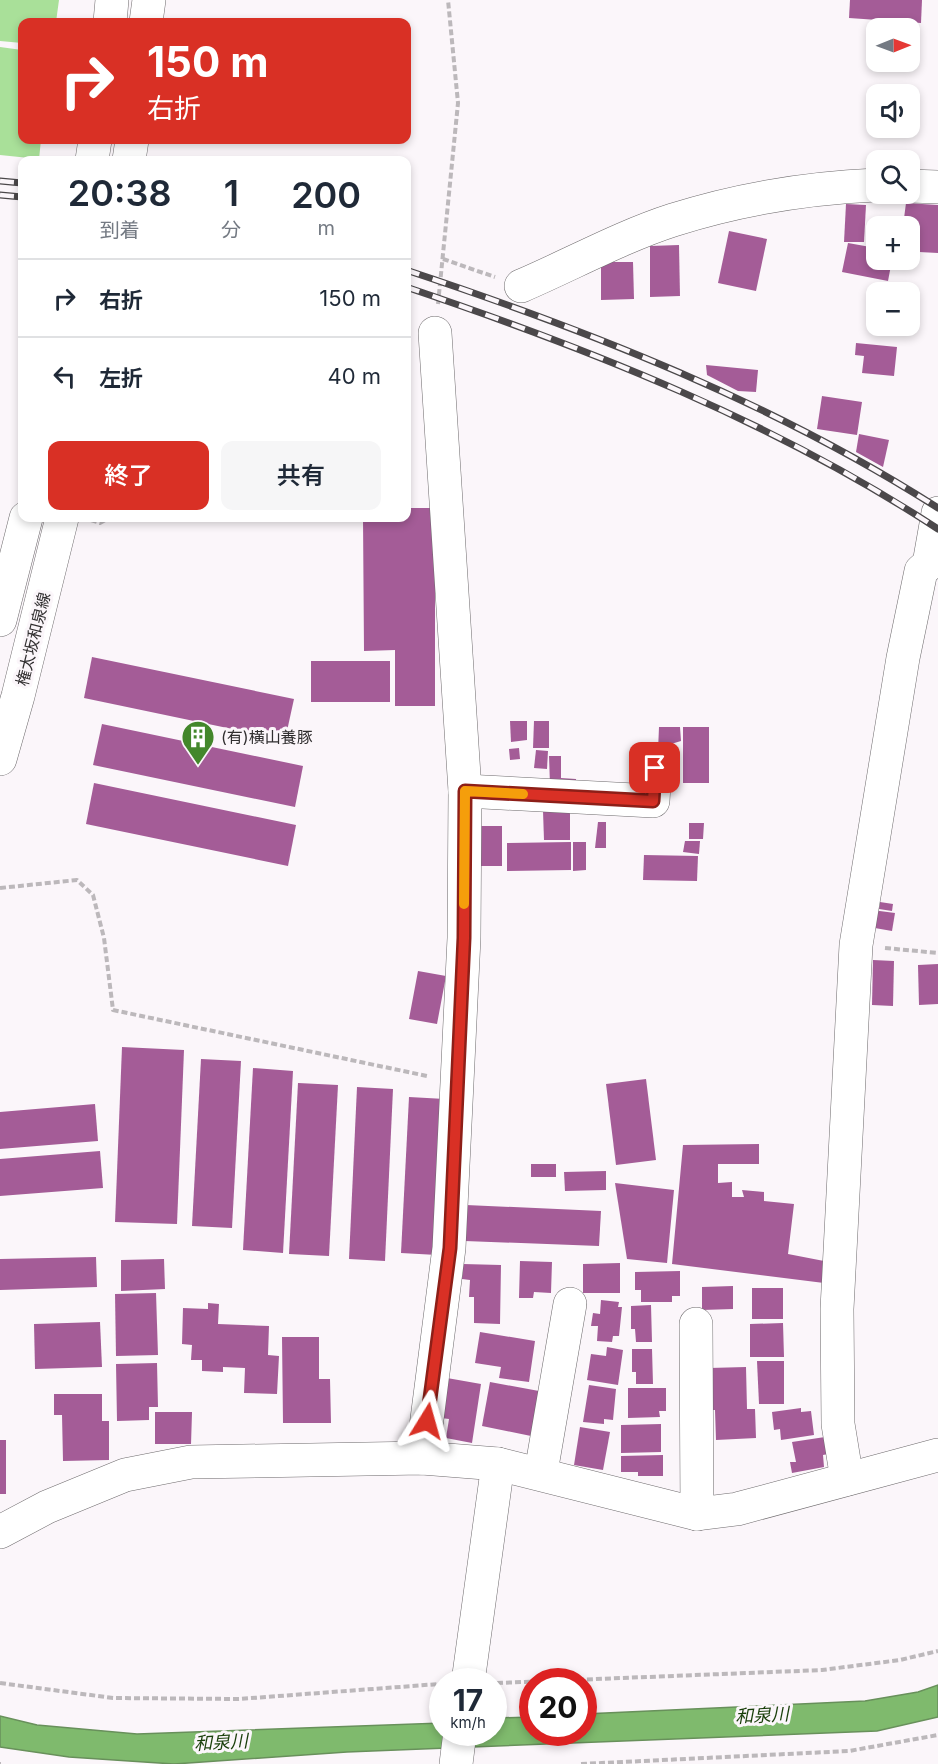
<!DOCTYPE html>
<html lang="ja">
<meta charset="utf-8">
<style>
:root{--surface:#fff;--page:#f6f6f7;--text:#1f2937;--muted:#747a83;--line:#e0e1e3;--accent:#d93025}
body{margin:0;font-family:Inter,"Noto Sans JP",sans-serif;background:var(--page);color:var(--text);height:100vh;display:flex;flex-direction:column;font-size:22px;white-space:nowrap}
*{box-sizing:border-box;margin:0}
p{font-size:20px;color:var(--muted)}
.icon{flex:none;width:33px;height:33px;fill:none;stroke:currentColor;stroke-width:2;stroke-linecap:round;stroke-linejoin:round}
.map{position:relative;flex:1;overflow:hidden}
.drawer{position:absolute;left:18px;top:156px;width:393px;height:366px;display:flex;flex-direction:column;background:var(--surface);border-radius:12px;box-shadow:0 3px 9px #0003}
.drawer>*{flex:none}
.hud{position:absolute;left:18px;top:18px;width:393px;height:126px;border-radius:12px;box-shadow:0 3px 9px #0003;background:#d93025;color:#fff;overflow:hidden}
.needle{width:39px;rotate:89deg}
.fabs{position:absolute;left:866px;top:18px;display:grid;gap:12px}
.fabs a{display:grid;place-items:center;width:54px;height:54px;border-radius:12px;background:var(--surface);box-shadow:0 3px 9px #0003;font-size:30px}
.speed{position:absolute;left:429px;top:1668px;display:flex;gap:12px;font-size:30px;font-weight:700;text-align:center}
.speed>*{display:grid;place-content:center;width:78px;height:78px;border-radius:50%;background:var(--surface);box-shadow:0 3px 9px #0003;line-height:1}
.speed small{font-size:15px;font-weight:400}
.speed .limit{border:9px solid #d22;background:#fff;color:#111}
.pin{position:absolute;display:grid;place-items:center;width:51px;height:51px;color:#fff;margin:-26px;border-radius:12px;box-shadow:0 3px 9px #0006}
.me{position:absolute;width:66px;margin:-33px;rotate:8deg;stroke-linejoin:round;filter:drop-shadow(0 0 4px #0008)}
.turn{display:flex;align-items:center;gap:21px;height:126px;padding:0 30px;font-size:27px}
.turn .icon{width:78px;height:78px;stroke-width:2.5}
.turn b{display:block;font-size:42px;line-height:51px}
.eta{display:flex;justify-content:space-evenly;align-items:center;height:102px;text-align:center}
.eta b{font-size:36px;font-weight:600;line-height:42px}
.button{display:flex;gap:12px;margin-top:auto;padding:12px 30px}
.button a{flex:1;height:69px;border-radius:12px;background:var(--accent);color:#fff;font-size:24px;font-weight:600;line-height:69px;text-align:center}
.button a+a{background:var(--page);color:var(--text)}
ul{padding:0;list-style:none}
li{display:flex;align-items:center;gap:18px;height:78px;padding:0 30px;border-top:2px solid var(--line)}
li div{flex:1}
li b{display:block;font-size:22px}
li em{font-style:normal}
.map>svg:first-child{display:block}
.green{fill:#a9e099}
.water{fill:#7fba6d;stroke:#68905b;stroke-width:1.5}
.building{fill:#a45c97}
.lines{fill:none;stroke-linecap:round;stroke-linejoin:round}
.minor-casing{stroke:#6e6b6d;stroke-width:34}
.path{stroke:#bcb8bb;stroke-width:4;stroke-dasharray:6 3;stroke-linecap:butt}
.minor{stroke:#fff;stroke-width:33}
.rail-casing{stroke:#4b484a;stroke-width:7}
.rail{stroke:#fbf6fa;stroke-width:4.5;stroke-dasharray:14;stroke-linecap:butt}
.route-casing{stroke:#8d1f18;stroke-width:15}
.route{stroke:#d93025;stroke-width:10}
.slow{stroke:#f59e0b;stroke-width:10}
.labels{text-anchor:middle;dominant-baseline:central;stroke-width:6;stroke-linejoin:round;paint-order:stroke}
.street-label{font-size:16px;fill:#312f30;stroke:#fbf6fa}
.poi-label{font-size:16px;fill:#312f30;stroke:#fbf6fa;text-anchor:start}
.water-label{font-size:18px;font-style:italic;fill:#193f0a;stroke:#fbf6fa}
</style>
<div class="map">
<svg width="938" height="1764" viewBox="0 0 938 1764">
<rect width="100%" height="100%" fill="#fbf6fa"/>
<g class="green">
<polygon points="0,0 59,0 56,22 22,22 22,43 0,41"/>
<polygon points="0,47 22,50 22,140 41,140 39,159 0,155"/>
</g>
<polygon class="water" points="938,1685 938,1717 877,1731 347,1752 174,1764 69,1757 0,1747 0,1716 37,1725 137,1734 442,1723 442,1732 494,1732 494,1718 532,1717 532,1732 584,1732 584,1714 865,1701 918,1692"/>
<g class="building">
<polygon points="850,0 922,0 921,23 849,18"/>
<polygon points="906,203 938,205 938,253 919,252 920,239 909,238 909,226 903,226"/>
<polygon points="846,204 866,205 864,242 844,242"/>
<polygon points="729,231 767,239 756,291 718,283"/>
<polygon points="848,243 876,248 876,260 892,260 888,281 842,272"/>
<polygon points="679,245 680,296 650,297 650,246"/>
<polygon points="601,262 633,262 634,299 601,300"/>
<polygon points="856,343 897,347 894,376 862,373 864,356 855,355"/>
<polygon points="706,365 758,370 756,392 738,391 707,375"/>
<polygon points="822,396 862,402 857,435 817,429"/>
<polygon points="859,434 889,440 883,467 856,452"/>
<polygon points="406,508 435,508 435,706 395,706 395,650 364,651 363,518 406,518"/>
<polygon points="92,657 294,699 285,740 84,698"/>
<rect x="311" y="661" width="79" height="41"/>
<polygon points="510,721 527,721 527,740 511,742"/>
<polygon points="534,721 549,721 549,748 533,748"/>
<polygon points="102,724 303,766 295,807 93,765"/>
<polygon points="659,727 680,727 681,741 671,744 671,750 658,751"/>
<rect x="683" y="727" width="26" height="56"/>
<polygon points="519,748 520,759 510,760 509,749"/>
<polygon points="536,750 548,751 547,769 534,768"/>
<polygon points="549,756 561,756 561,778 576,779 576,785 550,785"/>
<polygon points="94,783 296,825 288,866 86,824"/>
<polygon points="543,811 570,811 570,840 544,840"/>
<polygon points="598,822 606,822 606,848 595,848"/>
<polygon points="689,823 704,823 703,839 689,839"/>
<polygon points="475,826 502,826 502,866 477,866"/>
<polygon points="685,841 700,841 699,854 683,852"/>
<polygon points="571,842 571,870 507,871 507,843"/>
<polygon points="573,842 586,842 586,870 573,871"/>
<polygon points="644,855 698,856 697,881 643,880"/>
<polygon points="880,902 893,904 892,911 879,909"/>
<polygon points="872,910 895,913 892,931 869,927"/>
<polygon points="873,960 894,961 893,1006 872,1005"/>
<polygon points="938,964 938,1004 919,1005 918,965"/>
<polygon points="418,971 446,976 437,1024 409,1019"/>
<polygon points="122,1047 184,1050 177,1224 115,1222"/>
<polygon points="201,1059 241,1061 232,1228 192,1226"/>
<polygon points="253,1068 293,1071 283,1253 243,1250"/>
<polygon points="646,1079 656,1160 616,1165 606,1084"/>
<polygon points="298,1083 338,1085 329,1256 289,1254"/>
<polygon points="357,1087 393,1089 385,1261 349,1259"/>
<polygon points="409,1097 445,1099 437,1255 401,1253"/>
<polygon points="95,1104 98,1141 0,1149 0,1112"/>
<polygon points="759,1144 759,1164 718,1164 718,1183 732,1182 732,1197 744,1197 742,1190 764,1192 764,1201 794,1204 788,1254 824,1261 824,1283 672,1264 683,1145"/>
<polygon points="100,1151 103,1188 0,1196 0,1159"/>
<rect x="531" y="1164" width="25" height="13"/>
<polygon points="606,1171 606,1190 565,1191 564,1172"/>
<polygon points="615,1183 674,1190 667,1263 627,1259"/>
<polygon points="466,1205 601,1211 599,1246 465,1241"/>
<polygon points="96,1257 97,1287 0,1290 0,1259"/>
<polygon points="164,1259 165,1289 121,1291 121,1260"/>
<polygon points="520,1261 552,1262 551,1293 534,1292 533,1298 519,1298"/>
<polygon points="620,1263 620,1293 583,1293 583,1264"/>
<polygon points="463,1264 501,1265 500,1324 474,1323 474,1297 469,1297 470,1280 462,1279"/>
<polygon points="680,1271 680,1296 672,1296 672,1302 641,1302 641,1290 635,1290 635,1272"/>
<polygon points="733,1286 733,1309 702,1310 702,1287"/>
<rect x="752" y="1288" width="31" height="31"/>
<polygon points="156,1293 158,1355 116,1356 115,1294"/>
<polygon points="601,1300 619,1302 618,1307 622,1307 619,1336 613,1336 612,1342 597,1341 598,1326 591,1326 593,1313 600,1314"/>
<polygon points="208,1303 219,1304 218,1324 269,1326 268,1355 279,1356 277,1394 244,1393 245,1368 223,1367 223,1372 202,1371 202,1360 191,1360 192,1345 182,1344 183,1308 208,1309"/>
<polygon points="651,1305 652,1342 636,1342 635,1329 631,1329 631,1306"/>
<polygon points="100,1322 102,1367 35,1369 34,1324"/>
<polygon points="783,1323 784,1357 750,1357 750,1324"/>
<polygon points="480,1332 535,1341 529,1382 499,1378 501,1367 475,1363"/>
<polygon points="282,1337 319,1337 319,1379 330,1379 331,1423 283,1423"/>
<polygon points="607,1347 623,1350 618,1385 587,1380 591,1354 606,1356"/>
<polygon points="632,1349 652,1349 653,1384 636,1384 636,1372 632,1372"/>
<polygon points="757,1361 784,1361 784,1404 759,1404"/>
<polygon points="157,1363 158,1407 149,1407 149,1420 117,1421 116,1364"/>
<polygon points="746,1367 747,1409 755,1409 756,1438 716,1440 715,1410 710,1410 709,1368"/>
<polygon points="447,1378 481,1384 472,1443 446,1438 449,1419 441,1418"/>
<polygon points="490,1382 539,1391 531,1436 482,1426"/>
<polygon points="589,1385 616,1389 613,1420 604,1419 604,1424 583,1422"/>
<polygon points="628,1388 666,1388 666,1411 659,1411 660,1417 628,1418"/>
<polygon points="54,1394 102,1394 102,1421 109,1421 109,1460 63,1461 62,1415 54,1415"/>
<polygon points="801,1408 801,1412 811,1411 814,1435 781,1440 780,1429 774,1430 772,1412"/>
<polygon points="155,1412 192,1412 191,1444 155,1444"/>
<polygon points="661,1424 661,1452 621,1453 621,1425"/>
<polygon points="580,1427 610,1432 603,1470 574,1465"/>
<polygon points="825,1437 828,1454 823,1455 824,1467 792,1473 790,1462 796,1462 792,1442"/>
<rect x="0" y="1440" width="6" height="54"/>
<polygon points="663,1455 663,1476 638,1476 638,1472 621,1472 621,1456"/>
</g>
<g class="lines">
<g class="minor-casing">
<g id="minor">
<polyline points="110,22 112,0"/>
<polyline points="146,22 149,0"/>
<polyline points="92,160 95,140"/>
<polyline points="129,160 132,140"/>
<polyline points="909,186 938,187"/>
<path d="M521,286C570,265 623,236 673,220C739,199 807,188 876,185"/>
<polyline points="0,620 26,518"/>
<polyline points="0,759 18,696 62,518"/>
<polyline points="465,791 653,801 655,767"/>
<polyline points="696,1324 697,1514"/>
<polyline points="422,1458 449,1248 464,938 465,791 435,333"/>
<polyline points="541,1472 570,1304"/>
<polyline points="847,1479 838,1424 837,1309 856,945 903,658 921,571 929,564 938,513"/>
<polyline points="0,1532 47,1507 125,1475 191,1462 422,1458 498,1464 697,1514 737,1509 938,1455"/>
<polyline points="468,1682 498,1464"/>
<polyline points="456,1764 460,1732"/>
</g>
</g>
<g class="path">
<polyline points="443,259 495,277"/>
<polyline points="438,304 458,103 448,0"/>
<polyline points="91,520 100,523 109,518"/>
<polyline points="0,888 77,880 93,895 104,938 113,1010 427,1076"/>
<polyline points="885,948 938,953"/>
<polyline points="0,1683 113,1698 239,1699 439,1684"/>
<polyline points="497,1683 822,1670 900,1660 938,1651"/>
<polyline points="0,1764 1,1764"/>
<polyline points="581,1764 849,1751 938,1735"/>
</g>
<use href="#minor" class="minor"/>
<g class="rail-casing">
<g id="rail">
<polyline points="0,181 22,183"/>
<polyline points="0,195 22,197"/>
<path d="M406,270C590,331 774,403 938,508"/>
<path d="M406,287C590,349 775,422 938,529"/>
</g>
</g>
<use href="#rail" class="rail"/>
</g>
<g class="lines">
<g class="route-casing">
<polyline id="route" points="427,1421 450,1248 464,938 465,791 653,801 655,768"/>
</g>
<use href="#route" class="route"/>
<polyline class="slow" points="464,904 465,791 523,794"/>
</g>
<defs>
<g id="building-pin" transform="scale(1.725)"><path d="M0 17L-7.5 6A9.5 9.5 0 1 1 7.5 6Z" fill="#43872b" stroke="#fbf6fa"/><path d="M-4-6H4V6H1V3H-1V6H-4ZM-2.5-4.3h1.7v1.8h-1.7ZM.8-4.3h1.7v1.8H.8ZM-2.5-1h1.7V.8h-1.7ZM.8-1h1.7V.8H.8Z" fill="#fff"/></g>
</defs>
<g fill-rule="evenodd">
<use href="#building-pin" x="198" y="737"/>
</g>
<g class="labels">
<g class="street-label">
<text transform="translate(33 639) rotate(-76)">権太坂和泉線</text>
</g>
<g class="poi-label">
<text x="221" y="737">(有)横山養豚</text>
</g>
<g class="water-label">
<text transform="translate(762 1715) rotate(-3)">和泉川</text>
<text transform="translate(221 1742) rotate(-3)">和泉川</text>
</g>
</g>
</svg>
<div class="fabs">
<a><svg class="needle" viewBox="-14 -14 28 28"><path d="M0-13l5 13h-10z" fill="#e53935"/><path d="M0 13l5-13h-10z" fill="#747a83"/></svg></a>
<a><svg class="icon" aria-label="sound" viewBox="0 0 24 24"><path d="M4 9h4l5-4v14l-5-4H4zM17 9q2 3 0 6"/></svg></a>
<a><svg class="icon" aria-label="search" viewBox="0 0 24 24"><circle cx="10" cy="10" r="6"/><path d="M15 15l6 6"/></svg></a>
<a>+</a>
<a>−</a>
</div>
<div class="speed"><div>17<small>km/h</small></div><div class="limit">20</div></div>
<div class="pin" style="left:655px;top:768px;background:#d93025"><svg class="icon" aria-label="arrive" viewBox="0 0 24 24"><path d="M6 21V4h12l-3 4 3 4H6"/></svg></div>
<svg class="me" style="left:427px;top:1421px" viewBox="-20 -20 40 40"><path d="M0-17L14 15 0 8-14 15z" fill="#d93025" stroke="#fff" stroke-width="4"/></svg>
<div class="hud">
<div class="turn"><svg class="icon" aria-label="right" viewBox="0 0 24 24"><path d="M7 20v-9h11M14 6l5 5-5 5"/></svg><div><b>150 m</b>右折</div></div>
</div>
<section class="drawer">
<div class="eta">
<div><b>20:38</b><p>到着</p></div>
<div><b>1</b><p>分</p></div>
<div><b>200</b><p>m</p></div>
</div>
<ul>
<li><svg class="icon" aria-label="right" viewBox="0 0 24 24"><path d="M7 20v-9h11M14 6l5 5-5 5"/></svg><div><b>右折</b></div><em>150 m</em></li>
<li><svg class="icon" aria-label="left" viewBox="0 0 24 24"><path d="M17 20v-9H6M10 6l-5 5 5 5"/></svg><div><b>左折</b></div><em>40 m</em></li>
</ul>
<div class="button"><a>終了</a><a>共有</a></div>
</section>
</div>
